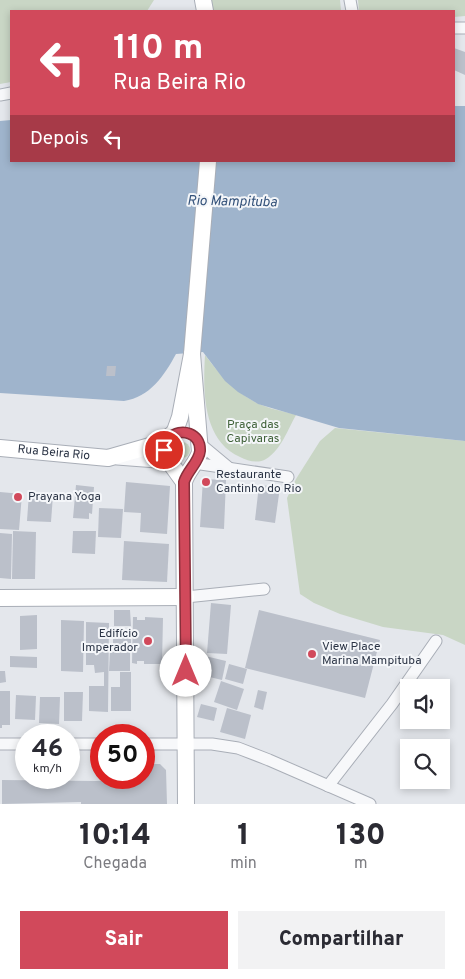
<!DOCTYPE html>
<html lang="pt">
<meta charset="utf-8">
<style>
:root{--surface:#fff;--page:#f2f2f3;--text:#2b2b33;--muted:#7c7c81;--accent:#d1495b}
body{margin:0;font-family:Overpass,sans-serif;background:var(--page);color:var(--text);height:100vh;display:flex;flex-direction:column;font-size:19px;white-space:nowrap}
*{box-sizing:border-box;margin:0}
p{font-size:16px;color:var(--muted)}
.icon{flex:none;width:28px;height:28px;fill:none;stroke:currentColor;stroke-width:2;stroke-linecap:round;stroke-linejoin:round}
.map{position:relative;height:804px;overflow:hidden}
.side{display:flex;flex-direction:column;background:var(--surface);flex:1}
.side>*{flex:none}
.banner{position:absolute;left:10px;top:10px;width:445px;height:152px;border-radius:0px;box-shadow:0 2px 8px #0003;background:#d1495b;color:#fff;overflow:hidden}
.fabs{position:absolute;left:400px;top:679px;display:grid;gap:10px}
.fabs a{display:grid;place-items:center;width:50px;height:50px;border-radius:0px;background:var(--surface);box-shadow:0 2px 8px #0003;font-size:25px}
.speed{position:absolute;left:15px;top:724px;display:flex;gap:10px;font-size:25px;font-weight:700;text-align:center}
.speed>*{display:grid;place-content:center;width:65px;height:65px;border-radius:50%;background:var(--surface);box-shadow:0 2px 8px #0003;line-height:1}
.speed small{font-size:12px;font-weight:400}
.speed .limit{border:8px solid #d22;background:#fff;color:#111}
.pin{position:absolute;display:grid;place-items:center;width:42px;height:42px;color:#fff;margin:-21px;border:2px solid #fff;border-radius:50%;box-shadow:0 1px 5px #0007}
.me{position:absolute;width:55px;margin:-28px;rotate:0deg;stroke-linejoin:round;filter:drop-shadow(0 0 4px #0008)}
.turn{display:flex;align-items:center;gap:18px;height:105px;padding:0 20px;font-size:22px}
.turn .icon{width:65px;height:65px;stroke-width:2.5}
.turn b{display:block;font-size:35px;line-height:42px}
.then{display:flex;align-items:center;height:48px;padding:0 20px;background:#0003;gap:10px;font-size:19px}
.eta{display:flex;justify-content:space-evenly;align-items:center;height:85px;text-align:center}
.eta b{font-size:30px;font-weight:800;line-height:35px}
.action{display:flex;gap:10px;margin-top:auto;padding:10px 20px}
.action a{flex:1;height:58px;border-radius:0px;background:var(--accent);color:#fff;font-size:20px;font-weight:800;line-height:58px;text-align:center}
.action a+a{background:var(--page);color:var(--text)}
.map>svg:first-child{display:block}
.green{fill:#c9d6c5}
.water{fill:#9fb4cc}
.building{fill:#bbc0ca}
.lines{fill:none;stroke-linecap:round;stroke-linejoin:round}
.street-casing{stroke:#a9aeb7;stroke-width:13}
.secondary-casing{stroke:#a9aeb7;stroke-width:18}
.street{stroke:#f7f8fa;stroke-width:11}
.secondary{stroke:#fff;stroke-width:16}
.route-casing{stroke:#882f3b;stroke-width:12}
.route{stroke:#d1495b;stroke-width:9}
.poi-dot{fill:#d1495b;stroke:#f4f6f9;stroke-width:2}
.labels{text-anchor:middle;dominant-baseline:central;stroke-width:4;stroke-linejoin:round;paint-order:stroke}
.park-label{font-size:12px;fill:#3f6138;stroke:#f4f6f9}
.street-label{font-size:12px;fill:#2b3445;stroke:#f4f6f9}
.poi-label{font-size:12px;fill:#2b3445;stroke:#f4f6f9;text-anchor:start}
.water-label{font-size:14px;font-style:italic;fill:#34527a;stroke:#f4f6f9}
</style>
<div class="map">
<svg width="465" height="804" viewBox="0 0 465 804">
<rect width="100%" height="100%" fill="#e4e7ec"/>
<g class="green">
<polygon points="0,0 154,0 147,11 11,11 11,82 0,84"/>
<polygon points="207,0 340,0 341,11 208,11"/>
<polygon points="358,0 465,0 465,16 454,17 454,11 359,11"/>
<path d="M205,355C220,375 235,392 257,403C269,409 283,411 296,415C288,429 281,450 266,459C258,464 248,461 240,457C202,440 203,390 205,355Z"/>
<polygon points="335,428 465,441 465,645 443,635 383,627 340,614 314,603 300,594 287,498 296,479 320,441"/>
<circle cx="182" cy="450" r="8"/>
</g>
<path class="water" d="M454,106H465V441L339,428L258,404L238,392L225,381L203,352L176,354C164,376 150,397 124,401L0,393V121L11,120V161H454Z"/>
<g class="building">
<polygon points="454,48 465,52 465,75 454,70"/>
<polygon points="107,366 116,366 115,376 106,376"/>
<polygon points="203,479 226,480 224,529 200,527"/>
<polygon points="126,482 170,486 167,534 140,532 141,513 124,512"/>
<polygon points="76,485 94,487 92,514 89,513 89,519 73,518"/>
<polygon points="259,485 280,487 275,523 255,520"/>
<polygon points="0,492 22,494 19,530 0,529"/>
<polygon points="29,493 53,495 51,522 27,521"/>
<polygon points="99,508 123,509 121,538 98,537"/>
<polygon points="13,531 36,532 35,579 12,579"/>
<polygon points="73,531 96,531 95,554 72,553"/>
<polygon points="0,533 12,534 11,579 0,578"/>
<polygon points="124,541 169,544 167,582 122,580"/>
<polygon points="211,603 231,605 227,654 207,653"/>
<polygon points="114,610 130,610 131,626 114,626"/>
<polygon points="259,610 380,640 365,698 245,668"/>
<polygon points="37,615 37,649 20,650 20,616"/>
<polygon points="133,617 137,617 137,620 145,620 145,617 163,618 162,664 144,664 144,661 137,661 137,664 132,663"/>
<polygon points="61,620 84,621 83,672 61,671"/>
<polygon points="86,622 109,623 108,712 89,711 89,686 104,686 104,672 95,673 94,665 86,665"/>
<polygon points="113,630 131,630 131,648 113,647"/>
<polygon points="110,651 130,652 130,671 109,671"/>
<polygon points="201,655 226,661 222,680 197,674"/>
<polygon points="10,656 37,657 37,668 10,667"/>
<polygon points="229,664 247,669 243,684 225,679"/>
<polygon points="0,671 5,671 6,682 0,683"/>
<polygon points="120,672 131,672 131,711 111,711 111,687 120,687"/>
<polygon points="221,681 244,689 237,710 214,702"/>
<polygon points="258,690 267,692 263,710 254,707"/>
<polygon points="0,691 10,691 10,725 2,725 2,728 0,728"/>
<polygon points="64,692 83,692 82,721 64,721"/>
<polygon points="16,695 36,696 35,720 15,719"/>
<polygon points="40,697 60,697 59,724 39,723"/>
<polygon points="201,704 217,708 214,721 197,717"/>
<polygon points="227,708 251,715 245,739 220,732"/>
<polygon points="144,764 160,764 166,770 167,804 81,804 81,802 2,804 2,780 96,781 120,780 120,778 144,778"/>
</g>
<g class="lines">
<g class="street-casing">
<g id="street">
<polyline points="350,0 352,11"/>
<polyline points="454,28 465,28"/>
<polyline points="0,95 11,93"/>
<polyline points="199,443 229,468"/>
<polyline points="117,459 170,463"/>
<polyline points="194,463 288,477"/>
<polyline points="186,597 264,589"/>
<polyline points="0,744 26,744"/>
<polyline points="69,744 101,744"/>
<polyline points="144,744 212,744 238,748 269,760 370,804"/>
<polyline points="328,786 392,704 436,641"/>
</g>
</g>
<g class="secondary-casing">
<g id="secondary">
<polyline points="203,0 205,11"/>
<path id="s1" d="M0,448L108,458L150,446L172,435"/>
<polyline points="184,482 166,457 164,450 166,441 175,431 180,417 192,354 208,161"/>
<polyline points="0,598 186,597"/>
<path d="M186,804L184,482C187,471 197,463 200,452L192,354"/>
</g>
</g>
<use href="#street" class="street"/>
<use href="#secondary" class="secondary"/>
</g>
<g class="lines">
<g class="route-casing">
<path id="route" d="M164,450L169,438C181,427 201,433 200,451C199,462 187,471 184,482L186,671"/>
</g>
<use href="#route" class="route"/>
</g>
<g class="poi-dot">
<circle cx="206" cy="482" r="5"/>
<circle cx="18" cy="497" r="5"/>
<circle cx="148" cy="641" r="5"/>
<circle cx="312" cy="654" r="5"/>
</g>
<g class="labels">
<g class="park-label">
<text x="253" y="425">Praça das<tspan x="253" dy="14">Capivaras</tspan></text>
</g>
<g class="street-label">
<text stroke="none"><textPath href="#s1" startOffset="54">Rua Beira Rio</textPath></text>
</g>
<g class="poi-label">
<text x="216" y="475">Restaurante<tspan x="216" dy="14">Cantinho do Rio</tspan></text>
<text x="28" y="497">Prayana Yoga</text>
<text x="138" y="634" text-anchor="end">Edifício<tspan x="138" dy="14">Imperador</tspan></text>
<text x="322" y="647">View Place<tspan x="322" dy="14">Marina Mampituba</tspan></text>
</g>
<g class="water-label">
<text transform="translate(232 202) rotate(1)">Rio Mampituba</text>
</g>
</g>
</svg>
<div class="fabs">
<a><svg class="icon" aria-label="sound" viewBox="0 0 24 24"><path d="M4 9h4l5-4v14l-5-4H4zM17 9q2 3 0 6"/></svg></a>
<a><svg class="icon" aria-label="search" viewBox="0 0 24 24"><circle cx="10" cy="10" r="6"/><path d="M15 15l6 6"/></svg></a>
</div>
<div class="speed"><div>46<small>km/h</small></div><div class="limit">50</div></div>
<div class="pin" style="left:164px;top:450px;background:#d93025"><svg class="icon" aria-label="arrive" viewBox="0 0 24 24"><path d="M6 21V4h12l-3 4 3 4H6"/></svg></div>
<svg class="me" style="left:186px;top:671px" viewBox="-20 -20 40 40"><circle r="19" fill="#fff"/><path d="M0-13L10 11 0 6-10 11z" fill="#d1495b"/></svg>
<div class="banner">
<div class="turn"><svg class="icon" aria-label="left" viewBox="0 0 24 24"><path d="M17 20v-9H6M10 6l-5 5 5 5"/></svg><div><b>110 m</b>Rua Beira Rio</div></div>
<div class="then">Depois<svg class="icon" aria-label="left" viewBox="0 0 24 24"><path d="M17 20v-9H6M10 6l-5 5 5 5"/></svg></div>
</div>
</div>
<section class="side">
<div class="eta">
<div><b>10:14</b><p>Chegada</p></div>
<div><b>1</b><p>min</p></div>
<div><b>130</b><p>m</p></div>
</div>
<div class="action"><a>Sair</a><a>Compartilhar</a></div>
</section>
